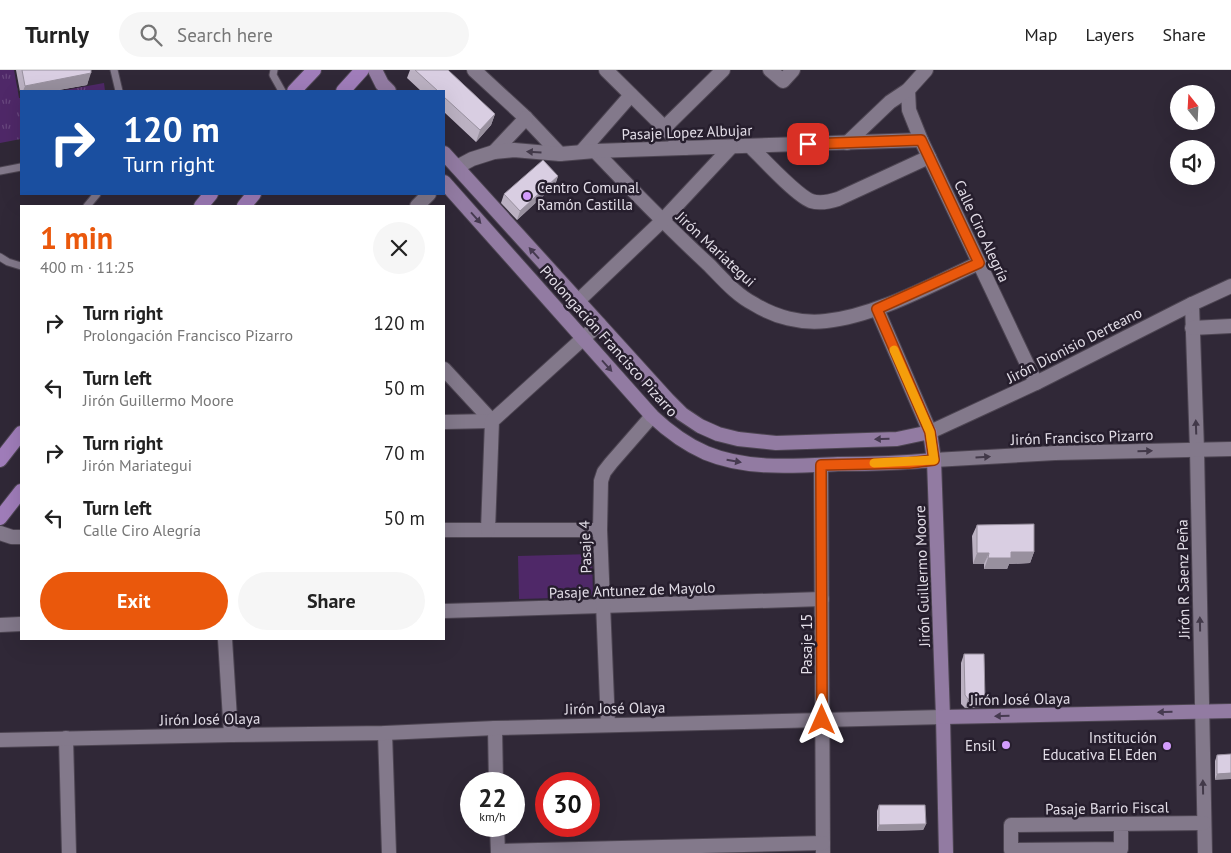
<!DOCTYPE html>
<meta charset="utf-8">
<style>
:root{--surface:#fff;--page:#f6f6f6;--text:#222;--muted:#767676;--line:#e0e0e0;--accent:#ea580c}
body{margin:0;font-family:"PT Sans",sans-serif;background:var(--page);color:var(--text);height:100vh;display:flex;flex-direction:column;font-size:19px;white-space:nowrap}
*{box-sizing:border-box;margin:0}
p{font-size:16px;color:var(--muted)}
.icon{flex:none;width:28px;height:28px;fill:none;stroke:currentColor;stroke-width:2;stroke-linecap:round;stroke-linejoin:round}
.map{position:relative;flex:1;overflow:hidden}
.sheet{position:absolute;left:20px;top:135px;width:425px;height:435px;display:flex;flex-direction:column;background:var(--surface);border-radius:0px;box-shadow:0 5px 20px #0002}
.sheet>*{flex:none}
.hud{position:absolute;left:20px;top:20px;width:425px;height:105px;border-radius:0px;box-shadow:0 5px 20px #0002;background:#1a4fa0;color:#fff;overflow:hidden}
.needle{width:32px;rotate:342deg}
.controls{position:absolute;left:1170px;top:15px;display:grid;gap:10px}
.controls a{display:grid;place-items:center;width:45px;height:45px;border-radius:50%;background:var(--surface);box-shadow:0 5px 20px #0002;font-size:25px}
.speed{position:absolute;left:460px;top:702px;display:flex;gap:10px;font-size:25px;font-weight:700;text-align:center}
.speed>*{display:grid;place-content:center;width:65px;height:65px;border-radius:50%;background:var(--surface);box-shadow:0 5px 20px #0002;line-height:1}
.speed small{font-size:12px;font-weight:400}
.speed .limit{border:8px solid #d22;background:#fff;color:#111}
.pin{position:absolute;display:grid;place-items:center;width:42px;height:42px;color:#fff;margin:-21px;border-radius:10px;box-shadow:0 2px 8px #0006}
.me{position:absolute;width:55px;margin:-28px;rotate:0deg;stroke-linejoin:round;filter:drop-shadow(0 0 4px #0008)}
.turn{display:flex;align-items:center;gap:18px;height:105px;padding:0 20px;font-size:22px}
.turn .icon{width:65px;height:65px;stroke-width:2.5}
.turn b{display:block;font-size:35px;line-height:42px}
.round{display:grid;place-items:center;flex:none;width:52px;height:52px;border-radius:26px;background:var(--page)}
.head{display:flex;align-items:center;justify-content:space-between;height:85px;padding:0 20px}
h1{font-size:30px;font-weight:800;line-height:38px;color:var(--accent)}
.action{display:flex;gap:10px;margin-top:auto;padding:10px 20px}
.action a{flex:1;height:58px;border-radius:30px;background:var(--accent);color:#fff;font-size:20px;font-weight:800;line-height:58px;text-align:center}
.action a+a{background:var(--page);color:var(--text)}
ul{padding:0;list-style:none}
li{display:flex;align-items:center;gap:15px;height:65px;padding:0 20px}
li div{flex:1}
li b{display:block;font-size:19px}
li em{font-style:normal}
header{display:flex;align-items:center;gap:30px;box-sizing:border-box;height:70px;padding:0 25px;background:var(--surface);border-bottom:1px solid var(--line)}
header strong{font-size:24px}
nav{display:flex;gap:28px;margin-inline-start:auto;font-size:18px}
.search{width:350px;height:45px;background:var(--page);display:flex;align-items:center;gap:12px;box-sizing:border-box;padding:0 18px;border-radius:28px;color:var(--muted);font-size:19px}
.map>svg:first-child{display:block}
.grass{fill:url(#grass-tufts)}
.pitch{fill:#4f2868}
.lines{fill:none;stroke-linecap:round;stroke-linejoin:round}
.service-casing{stroke:#4d4552;stroke-width:9}
.minor-casing{stroke:#4d4552;stroke-width:16}
.tertiary-casing{stroke:#4d4552;stroke-width:16}
.secondary-casing{stroke:#4d4552;stroke-width:16}
.primary-casing{stroke:#4d4552;stroke-width:16}
.service{stroke:#83798b;stroke-width:7}
.minor{stroke:#83798b;stroke-width:14}
.tertiary{stroke:#83798b;stroke-width:14}
.secondary{stroke:#927ba2;stroke-width:14}
.primary{stroke:#a07dba;stroke-width:14}
.wall{fill:#bbb1c2}
.shaded-wall{fill:#98909e}
.building{fill:#d9cee2;stroke:#98909e}
.oneway{fill:#423949}
.oneway2{fill:#463a50}
.route-casing{stroke:#983908;stroke-width:12}
.route{stroke:#ea580c;stroke-width:9}
.slow{stroke:#f59e0b;stroke-width:9}
.poi-dot{fill:#d39cfc;stroke:#261e2d;stroke-width:2}
.labels{text-anchor:middle;dominant-baseline:central;stroke-width:5;stroke-linejoin:round;paint-order:stroke}
.street-label{font-size:15px;fill:#e2dde7;stroke:#261e2d}
.poi-label{font-size:15px;fill:#e2dde7;stroke:#261e2d;text-anchor:end}
</style>
<header>
<strong>Turnly</strong>
<div class="search"><svg class="icon" aria-label="search" viewBox="0 0 24 24"><circle cx="10" cy="10" r="6"/><path d="M15 15l6 6"/></svg>Search here</div>
<nav><a>Map</a><a>Layers</a><a>Share</a></nav>
</header>
<div class="map">
<svg width="1231" height="783" viewBox="0 0 1231 783">
<defs>
<pattern id="grass-tufts" width="24" height="20" patternUnits="userSpaceOnUse" patternTransform="scale(1.25)"><rect width="24" height="20" fill="#4f2868"/><path d="M3 7l-1-3M5 7V3M7 7l1-3M15 17l-1-3M17 17v-4M19 17l1-3" fill="none" stroke="#68477e"/></pattern>
</defs>
<rect width="100%" height="100%" fill="#302837"/>
<g class="grass">
<polygon points="0,0 14,0 19,28 21,28 21,69 0,73"/>
<polygon points="104,13 105,21 60,21"/>
</g>
<polygon class="pitch" points="592,484 593,527 519,529 518,486"/>
<g class="lines">
<g class="service-casing">
<g id="service">
<polyline points="114,0 119,21"/>
<polyline points="274,0 273,5 282,21"/>
<polyline points="0,101 21,97"/>
<polyline points="87,136 97,124"/>
<polyline points="0,187 8,192 21,196"/>
</g>
</g>
<g class="minor-casing">
<g id="minor">
<polyline points="474,0 526,48 560,84"/>
<polyline points="606,0 685,78"/>
<polyline points="770,0 783,11 793,0"/>
<polyline points="908,20 909,40 921,70 1036,313"/>
<polyline points="664,58 723,0"/>
<polyline points="847,73 890,32 908,20 926,0"/>
<path d="M750,76C763,89 796,125 811,131C820,134 829,132 838,129L929,87"/>
<polyline points="582,81 631,25"/>
<path d="M595,81C632,120 669,158 708,194C722,208 736,225 754,234C775,247 801,254 826,251C876,246 933,214 979,193"/>
<polyline points="494,82 526,48"/>
<polyline points="457,97 472,89 494,82 514,80 560,84 595,81 921,70"/>
<polyline points="417,136 429,124"/>
<polyline points="578,231 662,151 731,77"/>
<polyline points="1192,234 1197,380 1205,783"/>
<polyline points="877,239 930,362 1036,313 1192,234 1231,216"/>
<polyline points="1192,258 1231,256"/>
<polyline points="444,299 492,351"/>
<polyline points="444,352 492,351"/>
<polyline points="821,395 823,783"/>
<polyline points="444,460 600,460"/>
<polyline points="488,460 492,351 599,254"/>
<polyline points="0,463 12,467 21,467"/>
<polyline points="444,541 822,529"/>
<polyline points="0,555 21,554"/>
<polyline points="225,569 231,665"/>
<polyline points="608,655 600,460 601,411 604,402 611,393 652,346"/>
<polyline points="495,658 496,714"/>
<polyline points="385,663 389,783"/>
<polyline points="66,668 69,783"/>
<polyline points="1121,754 1121,779 1011,780 1011,755 1204,753"/>
<polyline points="497,756 498,783"/>
<polyline points="498,781 823,773"/>
</g>
</g>
<g class="tertiary-casing">
<g id="tertiary">
<polyline points="934,390 1055,383 1231,379"/>
<polyline points="0,670 231,665 385,663 495,658 943,647"/>
</g>
</g>
<g class="secondary-casing">
<g id="secondary">
<polyline points="375,0 382,14 389,21"/>
<polyline points="444,83 668,330 682,344 700,356 718,364 738,369 776,373 897,369 930,362 934,390 943,647 946,783"/>
<path d="M444,112L652,346C668,361 685,374 706,383C747,400 795,396 838,394C870,394 902,393 934,390"/>
<polyline points="943,647 1231,641"/>
</g>
</g>
<g class="primary-casing">
<g id="primary">
<polyline points="294,21 314,0"/>
<polyline points="343,21 362,0"/>
<polyline points="201,136 211,124"/>
<polyline points="244,136 254,124"/>
<polyline points="0,390 21,363"/>
<polyline points="0,448 21,421"/>
</g>
</g>
<use href="#service" class="service"/>
<use href="#minor" class="minor"/>
<use href="#tertiary" class="tertiary"/>
<use href="#secondary" class="secondary"/>
<use href="#primary" class="primary"/>
</g>
<g class="wall">
<polygon points="16,0 91,0 87,15 53,21 21,21 21,27"/>
<polygon points="410,0 448,0 495,44 491,55 476,72 444,42 444,21 421,21 407,8"/>
<polygon points="558,106 555,115 517,150 501,133 504,124"/>
<polygon points="977,455 1034,482 1030,493 1009,494 1007,499 984,499 984,494 973,494 972,466"/>
<polygon points="964,584 982,637 965,638 961,634 961,593"/>
<polygon points="1231,684 1215,710 1215,691 1217,685"/>
<polygon points="879,735 926,754 923,760 877,761 877,741"/>
</g>
<g class="shaded-wall">
<polygon points="91,3 87,15 53,21 23,21 25,16"/>
<polygon points="495,44 491,55 476,72 480,60"/>
<polygon points="558,106 555,115 517,150 520,141"/>
<polygon points="1011,482 1034,482 1030,493 1009,494 1007,499 984,499 988,488"/>
<polygon points="977,483 989,483 984,494 973,494"/>
<polygon points="968,629 985,629 982,637 965,638"/>
<polygon points="1231,703 1231,709 1215,710 1217,704"/>
<polygon points="926,754 923,760 877,761 879,755"/>
</g>
<g class="building">
<polygon points="22,0 91,0 91,3 25,16"/>
<polygon points="415,0 448,0 495,44 480,60 444,27 444,21 438,21"/>
<polygon points="543,90 558,106 520,141 504,124"/>
<polygon points="1034,454 1034,482 1011,482 1011,488 988,488 989,483 977,483 977,455"/>
<polygon points="964,584 984,584 985,629 968,629 965,625"/>
<polygon points="1231,684 1231,703 1217,704 1217,685"/>
<polygon points="879,735 925,735 926,754 879,755"/>
</g>
<defs><path id="oneway-solid" d="M-6-.8H1V-3.2L6.5 0L1 3.2V.8H-6Z" transform="scale(1.25)"/></defs>
<g class="oneway">
<use href="#oneway-solid" transform="translate(534 82) rotate(-176)"/>
<use href="#oneway-solid" transform="translate(1196 357) rotate(-92)"/>
<use href="#oneway-solid" transform="translate(1145 381) rotate(-1)"/>
<use href="#oneway-solid" transform="translate(983 387) rotate(-4)"/>
<use href="#oneway-solid" transform="translate(1200 554) rotate(-91)"/>
<use href="#oneway-solid" transform="translate(1203 717) rotate(-91)"/>
</g>
<g class="oneway2">
<use href="#oneway-solid" transform="translate(476 148) rotate(48)"/>
<use href="#oneway-solid" transform="translate(534 183) rotate(-132)"/>
<use href="#oneway-solid" transform="translate(607 296) rotate(48)"/>
<use href="#oneway-solid" transform="translate(882 369) rotate(178)"/>
<use href="#oneway-solid" transform="translate(734 391) rotate(10)"/>
<use href="#oneway-solid" transform="translate(1165 642) rotate(179)"/>
<use href="#oneway-solid" transform="translate(1002 646) rotate(179)"/>
</g>
<g class="lines">
<g class="route-casing">
<polyline id="route" points="808,74 921,70 979,193 877,239 930,362 934,390 909,393 821,395 822,650"/>
</g>
<use href="#route" class="route"/>
<polyline class="slow" points="874,393 934,390 930,362 894,280"/>
</g>
<g class="poi-dot">
<circle cx="527" cy="126" r="5"/>
<circle cx="1006" cy="675" r="5"/>
<circle cx="1167" cy="676" r="5"/>
</g>
<g class="labels">
<g class="street-label">
<text transform="translate(687 62) rotate(-2)">Pasaje Lopez Albujar</text>
<text transform="translate(982 161) rotate(65)">Calle Ciro Alegría</text>
<text transform="translate(716 179) rotate(43)">Jirón Mariategui</text>
<text transform="translate(609 271) rotate(48)">Prolongación Francisco Pizarro</text>
<text transform="translate(1074 275) rotate(-27)">Jirón Dionisio Derteano</text>
<text transform="translate(1082 367) rotate(-2)">Jirón Francisco Pizarro</text>
<text transform="translate(585 477) rotate(-92)">Pasaje 4</text>
<text transform="translate(922 506) rotate(-92)">Jirón Guillermo Moore</text>
<text transform="translate(1183 509) rotate(-91)">Jirón R Saenz Peña</text>
<text transform="translate(632 520) rotate(-2)">Pasaje Antunez de Mayolo</text>
<text transform="translate(806 574) rotate(-90)">Pasaje 15</text>
<text transform="translate(1020 629) rotate(-1)">Jirón José Olaya</text>
<text transform="translate(615 638) rotate(-1)">Jirón José Olaya</text>
<text transform="translate(210 649) rotate(-1)">Jirón José Olaya</text>
<text transform="translate(1107 738) rotate(-1)">Pasaje Barrio Fiscal</text>
</g>
<g class="poi-label">
<text x="537" y="117" text-anchor="start">Centro Comunal<tspan x="537" dy="17">Ramón Castilla</tspan></text>
<text x="1157" y="667">Institución<tspan x="1157" dy="17">Educativa El Eden</tspan></text>
<text x="996" y="675">Ensil</text>
</g>
</g>
</svg>
<div class="controls">
<a><svg class="needle" viewBox="-14 -14 28 28"><path d="M0-13l5 13h-10z" fill="#e53935"/><path d="M0 13l5-13h-10z" fill="#767676"/></svg></a>
<a><svg class="icon" aria-label="sound" viewBox="0 0 24 24"><path d="M4 9h4l5-4v14l-5-4H4zM17 9q2 3 0 6"/></svg></a>
</div>
<div class="speed"><div>22<small>km/h</small></div><div class="limit">30</div></div>
<div class="pin" style="left:808px;top:74px;background:#d93025"><svg class="icon" aria-label="arrive" viewBox="0 0 24 24"><path d="M6 21V4h12l-3 4 3 4H6"/></svg></div>
<svg class="me" style="left:822px;top:650px" viewBox="-20 -20 40 40"><path d="M0-17L14 15 0 8-14 15z" fill="#ea580c" stroke="#fff" stroke-width="4"/></svg>
<div class="hud">
<div class="turn"><svg class="icon" aria-label="right" viewBox="0 0 24 24"><path d="M7 20v-9h11M14 6l5 5-5 5"/></svg><div><b>120 m</b>Turn right</div></div>
</div>
<section class="sheet">
<div class="head"><div><h1>1 min</h1><p>400 m · 11:25</p></div><a class="round"><svg class="icon" aria-label="close" viewBox="0 0 24 24"><path d="M6 6l12 12M18 6L6 18"/></svg></a></div>
<ul>
<li><svg class="icon" aria-label="right" viewBox="0 0 24 24"><path d="M7 20v-9h11M14 6l5 5-5 5"/></svg><div><b>Turn right</b><p>Prolongación Francisco Pizarro</p></div><em>120 m</em></li>
<li><svg class="icon" aria-label="left" viewBox="0 0 24 24"><path d="M17 20v-9H6M10 6l-5 5 5 5"/></svg><div><b>Turn left</b><p>Jirón Guillermo Moore</p></div><em>50 m</em></li>
<li><svg class="icon" aria-label="right" viewBox="0 0 24 24"><path d="M7 20v-9h11M14 6l5 5-5 5"/></svg><div><b>Turn right</b><p>Jirón Mariategui</p></div><em>70 m</em></li>
<li><svg class="icon" aria-label="left" viewBox="0 0 24 24"><path d="M17 20v-9H6M10 6l-5 5 5 5"/></svg><div><b>Turn left</b><p>Calle Ciro Alegría</p></div><em>50 m</em></li>
</ul>
<div class="action"><a>Exit</a><a>Share</a></div>
</section>
</div>
